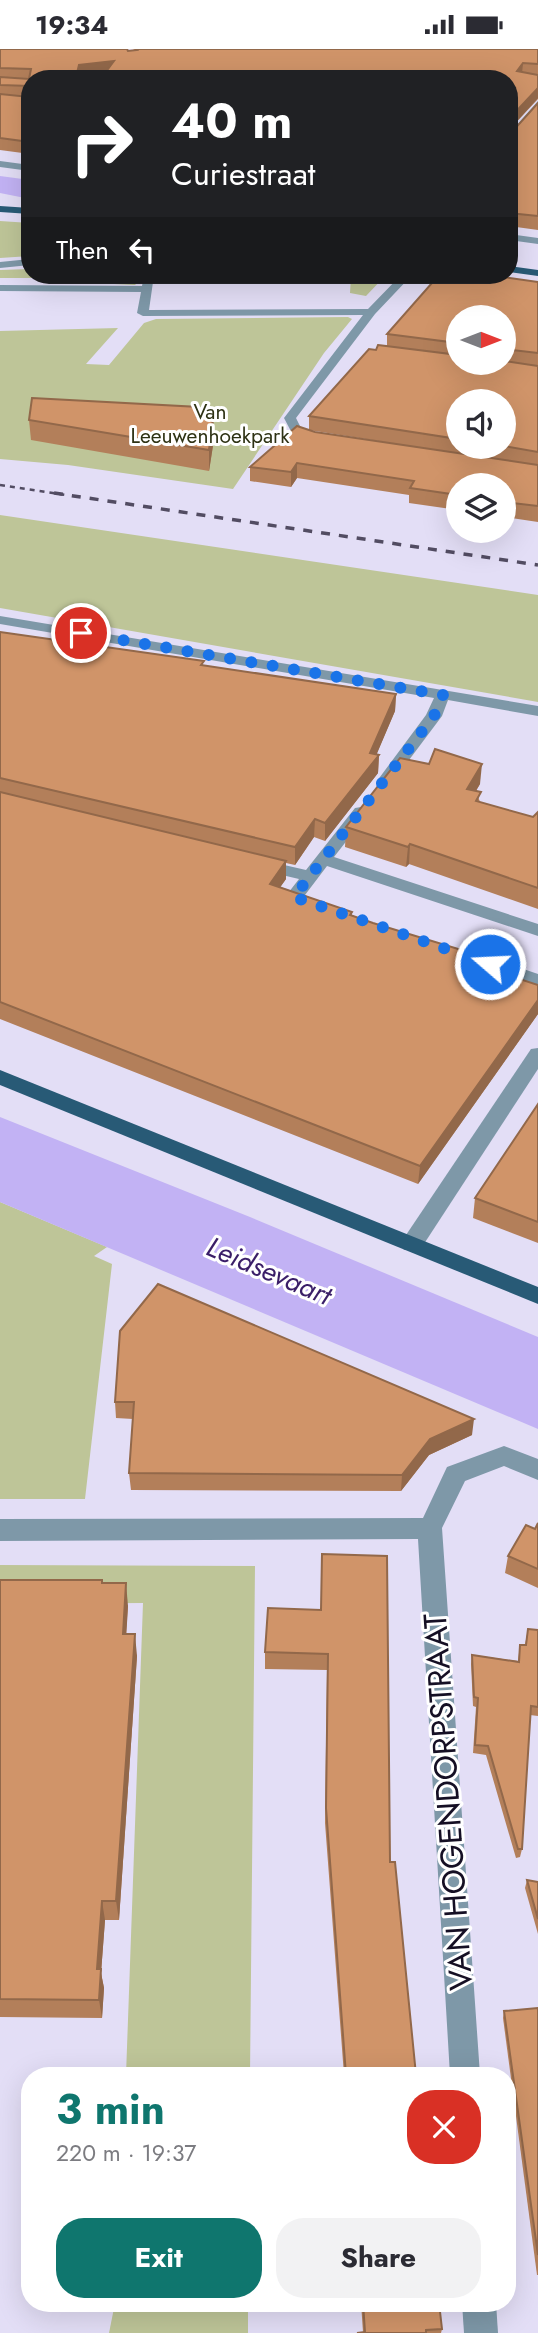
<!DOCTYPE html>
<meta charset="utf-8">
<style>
:root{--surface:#fff;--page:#f2f2f3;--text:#2b2b33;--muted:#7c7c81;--accent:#0f766e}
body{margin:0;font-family:Jost,sans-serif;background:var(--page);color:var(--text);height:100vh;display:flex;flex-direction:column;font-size:26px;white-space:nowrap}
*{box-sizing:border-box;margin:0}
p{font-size:23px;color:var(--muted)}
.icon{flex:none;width:38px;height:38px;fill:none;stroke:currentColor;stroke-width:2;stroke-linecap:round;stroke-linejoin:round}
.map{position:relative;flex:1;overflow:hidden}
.drawer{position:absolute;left:21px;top:2018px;width:495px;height:245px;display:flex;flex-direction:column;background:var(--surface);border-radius:28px;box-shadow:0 7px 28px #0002}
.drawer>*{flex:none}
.top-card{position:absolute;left:21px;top:21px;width:497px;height:214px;border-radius:28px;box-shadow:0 7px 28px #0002;background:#202124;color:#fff;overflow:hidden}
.needle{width:46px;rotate:90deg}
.buttons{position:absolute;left:446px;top:256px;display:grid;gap:14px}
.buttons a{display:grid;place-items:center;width:70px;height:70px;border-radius:50%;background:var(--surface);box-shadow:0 7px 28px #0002;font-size:35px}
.pin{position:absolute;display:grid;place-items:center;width:60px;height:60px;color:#fff;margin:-30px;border:4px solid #fff;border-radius:50%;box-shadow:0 2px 7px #0007}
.me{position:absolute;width:77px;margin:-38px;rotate:289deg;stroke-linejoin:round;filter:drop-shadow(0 0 5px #0008)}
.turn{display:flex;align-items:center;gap:24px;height:147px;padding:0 35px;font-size:32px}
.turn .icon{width:91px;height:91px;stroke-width:2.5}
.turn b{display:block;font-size:49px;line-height:60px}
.then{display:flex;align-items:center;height:66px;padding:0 35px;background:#0003;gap:14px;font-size:26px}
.round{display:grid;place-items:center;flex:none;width:74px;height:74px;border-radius:28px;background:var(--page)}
.summary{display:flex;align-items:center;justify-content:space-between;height:119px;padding:0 35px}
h1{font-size:42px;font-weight:700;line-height:52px;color:var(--accent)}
.cta{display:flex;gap:14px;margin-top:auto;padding:14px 35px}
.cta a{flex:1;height:80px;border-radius:28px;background:var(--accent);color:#fff;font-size:28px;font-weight:700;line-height:80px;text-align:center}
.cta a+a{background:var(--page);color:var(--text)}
.status{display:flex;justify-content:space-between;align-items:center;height:49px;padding:0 35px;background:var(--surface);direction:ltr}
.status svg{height:19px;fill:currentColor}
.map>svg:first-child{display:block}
.green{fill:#bec598}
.water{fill:#c2b2f4}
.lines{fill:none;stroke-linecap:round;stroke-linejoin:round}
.minor{fill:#7e98a8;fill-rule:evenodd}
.major{fill:#285a76;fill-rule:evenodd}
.rail-far1{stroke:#524c62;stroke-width:2.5;stroke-dasharray:5 5;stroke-linecap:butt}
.rail{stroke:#524c62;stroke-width:3.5;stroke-dasharray:9 9;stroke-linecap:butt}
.wall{fill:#b37f5a;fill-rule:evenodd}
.shaded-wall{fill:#92684a}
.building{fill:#d09469;stroke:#92684a;stroke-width:2;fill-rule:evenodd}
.route{stroke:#1a73e8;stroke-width:12;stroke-dasharray:0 21.6}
.labels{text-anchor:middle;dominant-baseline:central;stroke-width:6;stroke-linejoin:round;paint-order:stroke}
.far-park-label{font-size:21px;fill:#2e3214;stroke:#fff}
.water-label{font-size:28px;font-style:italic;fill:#3a1e68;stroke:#fff}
.near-street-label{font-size:32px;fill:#150f24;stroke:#fff}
</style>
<div class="status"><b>19:34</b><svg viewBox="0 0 49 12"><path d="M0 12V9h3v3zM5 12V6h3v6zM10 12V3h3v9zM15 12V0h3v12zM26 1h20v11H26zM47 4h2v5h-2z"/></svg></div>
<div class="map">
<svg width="538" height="2284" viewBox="0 0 538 2284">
<rect width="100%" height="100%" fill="#e3def6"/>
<g class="green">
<polygon points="0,172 30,174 30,207 0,209"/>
<polygon points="30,220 30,226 138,226 139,232 135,236 114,235 113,229 0,229 0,221"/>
<polygon points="167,226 386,226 366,247 350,244 351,228 166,228"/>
<polygon points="348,268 352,270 324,304 233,440 68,416 0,410 0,282 118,279 86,315 109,316 144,274 156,270"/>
<polygon points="0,466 538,546 538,653 0,559"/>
<polygon points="0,1153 107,1198 94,1207 112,1215 85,1450 0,1450"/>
<polygon points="0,1516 255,1517 250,2026 126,2026 143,1554 0,1555"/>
<polygon points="115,2254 248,2254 248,2284 109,2284"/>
</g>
<g class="water">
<polygon points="0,127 30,131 30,150 0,144"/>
<polygon points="0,1068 250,1168 538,1288 538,1380 0,1153"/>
</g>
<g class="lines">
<g class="minor">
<polygon points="538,52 538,61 509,94 509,85"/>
<polygon points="0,112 30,116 30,122 0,118"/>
<polygon points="509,185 538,189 538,195 509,191"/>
<polygon points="30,210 30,216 0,219 0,213"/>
<polygon points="144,226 154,226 149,261 368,260 401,226 412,226 375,265 296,369 303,383 322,389 322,395 294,388 284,369 363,266 143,267 137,264 141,243 0,242 0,236 142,237"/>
<polygon points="0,567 538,657 538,667 448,651 442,667 391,735 385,737 377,732 426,666 434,649 0,575"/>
<polygon points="361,758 369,763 334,808 538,875 538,887 327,817 305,846 326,856 323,860 317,861 288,852 285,848 299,830 252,819 249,815 258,810 306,821 355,759"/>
<polygon points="474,903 538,925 538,937 467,913 465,909 467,905"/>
<polygon points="538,999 538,1020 420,1201 404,1201 401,1195 404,1189 531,1000"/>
<polygon points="504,1397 538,1410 538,1431 504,1417 465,1432 442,1479 480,2026 450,2026 418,1490 0,1492 0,1470 423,1469 447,1418"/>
<polygon points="462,2254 496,2254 498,2284 464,2284"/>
</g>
<g class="major">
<polygon points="0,157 30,159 30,165 0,163"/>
<polygon points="509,217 538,221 538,227 509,223"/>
<polygon points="0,1021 538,1238 538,1255 0,1036"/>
</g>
<polyline class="rail-far1" points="0,436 66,446"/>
<polyline class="rail" points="54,444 538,516"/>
</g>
<g class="wall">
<polygon points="0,0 128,2 134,1 133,0 538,0 538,50 509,81 509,30 30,30 30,105 0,101"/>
<polygon points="538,54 538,181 509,177 509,84 512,83"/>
<path d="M538,233V473L504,468V436H458V461L409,454V446L297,429L291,438L250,432V418L309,381V367L376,301L387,297V285ZM458,268H504V313H458ZM458,352L504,397H458ZM309,381L416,398L315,383Z"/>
<polygon points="200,369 213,369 214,390 209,422 31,391 29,371"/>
<polygon points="0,583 204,617 396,645 395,662 376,706 379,706 378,724 325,792 314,788 295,816 286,814 286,830 280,838 352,863 352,866 500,924 538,951 538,965 418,1135 0,970"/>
<polygon points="480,735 476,742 480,753 533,768 538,763 538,860 409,815 406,818 345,798 346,778"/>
<polygon points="538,1055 538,1194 473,1169 475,1149"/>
<polygon points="120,1282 472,1386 429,1406 401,1442 131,1441 129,1424 133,1370 116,1369 115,1353"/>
<polygon points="538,1474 538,1539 505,1524 508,1507 535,1480"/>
<polygon points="0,1531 102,1534 128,1557 126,1585 137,1607 119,1871 105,1871 101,1924 104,1939 102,1969 0,1968"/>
<polygon points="321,1561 390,1813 416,2026 344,2026 325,1774 327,1621 265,1620 265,1603"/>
<polygon points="528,1580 538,1581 538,1667 530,1666 522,1800 520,1808 516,1809 486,1706 473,1704 476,1658 473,1657 471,1615 472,1606 518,1612 520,1596 525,1596"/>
<polygon points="527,1831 538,1833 538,1885 525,1839"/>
<polygon points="538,1959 538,2226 537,2226 503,1969 504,1962"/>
<polygon points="361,2254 439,2254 442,2280 441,2284 357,2284 363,2283"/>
</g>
<g class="shaded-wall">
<polygon points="114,12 115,23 78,20 79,16"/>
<polygon points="523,14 522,25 517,22"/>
<polygon points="538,39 538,49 509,81 509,70"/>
<polygon points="213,369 214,390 209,422 209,401"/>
<polygon points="297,414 297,429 291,438 291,423"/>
<polygon points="396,645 395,662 373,714 379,706 378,724 325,792 325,774 370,704"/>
<polygon points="482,715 480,735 465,759 467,740"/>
<polygon points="315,770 314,788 295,816 295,798"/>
<polygon points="410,795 409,815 406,818 408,798"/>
<polygon points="286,812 286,830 270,853 270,835"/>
<polygon points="501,913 499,931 495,922"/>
<polygon points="538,951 538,965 418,1135 420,1117"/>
<polygon points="474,1370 472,1386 429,1406 401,1442 402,1426 430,1390"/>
<polygon points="126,1534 128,1557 125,1607 123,1585"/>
<polygon points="135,1585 137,1607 119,1871 116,1852"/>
<polygon points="102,1852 105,1871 101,1924 104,1939 102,1969 99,1951 97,1920"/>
</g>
<g class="building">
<path d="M0,0H127L128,2L137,1L136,0H538V15L523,14L517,22L538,26V39L509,70V30H30V37L0,36V28L29,30L31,20L0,19ZM114,12L108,20H78L79,16Z"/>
<polygon points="30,43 30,93 0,89 0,45 29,48"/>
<polygon points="538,54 538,167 509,164 509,84 512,83"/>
<polygon points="439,226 489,226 538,233 538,304 504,300 504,268 458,268 458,294 387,285"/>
<polygon points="378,296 458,306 458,313 504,313 504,312 538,317 538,403 504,397 504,352 458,352 458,390 309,367 369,300 376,301"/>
<polygon points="32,349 199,358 197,368 213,369 209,401 29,371"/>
<polygon points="297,377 315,383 538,416 538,457 504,453 504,436 458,436 458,446 410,439 414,432 297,414 291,423 250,418"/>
<polygon points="0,583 204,612 201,616 396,645 370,704 379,706 325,774 315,770 295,798 0,729"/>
<polygon points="435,700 482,715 467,740 481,743 476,752 533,768 538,763 538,839 410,795 408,798 346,778 400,709 429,715"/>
<polygon points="0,743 286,812 270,835 352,863 350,866 373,874 501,913 495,922 538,936 538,951 420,1117 0,953"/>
<polygon points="538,1055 538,1173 475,1149"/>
<polygon points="158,1235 474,1370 430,1390 402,1426 129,1424 134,1353 115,1353 120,1282"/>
<polygon points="538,1474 538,1520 508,1507 526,1476 535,1480"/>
<polygon points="322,1505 387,1507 390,1813 395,1813 416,2026 346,2026 326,1759 328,1605 265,1603 268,1559 321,1561"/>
<polygon points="0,1531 102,1531 102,1534 126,1534 123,1585 135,1585 116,1852 102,1852 97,1920 101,1920 99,1951 0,1950"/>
<polygon points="528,1580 538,1581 538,1658 531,1657 522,1800 518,1800 488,1697 475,1696 478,1649 474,1648 472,1606 519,1613 520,1596 526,1596"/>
<polygon points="527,1831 538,1833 538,1870"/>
<polygon points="538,1959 538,2206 504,1962"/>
<polygon points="363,2254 439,2254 442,2280 426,2281 426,2284 357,2284 365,2283"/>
</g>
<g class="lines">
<polyline class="route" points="81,584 443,646 434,667 294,848 490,915"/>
</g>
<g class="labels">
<g class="far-park-label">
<text x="210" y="363">Van<tspan x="210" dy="24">Leeuwenhoekpark</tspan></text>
</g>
<g class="water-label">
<text transform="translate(269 1222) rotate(23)">Leidsevaart</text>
</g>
<g class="near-street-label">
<text transform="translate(448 1753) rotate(-94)">VAN HOGENDORPSTRAAT</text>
</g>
</g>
</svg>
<div class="buttons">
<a><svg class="needle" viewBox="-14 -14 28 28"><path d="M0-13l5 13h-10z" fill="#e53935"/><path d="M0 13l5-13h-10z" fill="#7c7c81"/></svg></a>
<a><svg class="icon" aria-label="sound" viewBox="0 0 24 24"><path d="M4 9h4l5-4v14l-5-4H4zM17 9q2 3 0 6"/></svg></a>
<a><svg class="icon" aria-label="layers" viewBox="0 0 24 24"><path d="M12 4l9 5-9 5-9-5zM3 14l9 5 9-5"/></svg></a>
</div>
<div class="pin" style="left:81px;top:584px;background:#d93025"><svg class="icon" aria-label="arrive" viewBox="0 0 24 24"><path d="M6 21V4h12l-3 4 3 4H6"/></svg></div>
<svg class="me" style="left:490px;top:915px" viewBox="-20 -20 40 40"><circle r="17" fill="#1a73e8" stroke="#fff" stroke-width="3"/><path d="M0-11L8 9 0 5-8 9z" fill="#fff"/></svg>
<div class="top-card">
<div class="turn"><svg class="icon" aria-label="right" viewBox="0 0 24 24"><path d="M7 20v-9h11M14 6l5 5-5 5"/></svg><div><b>40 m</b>Curiestraat</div></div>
<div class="then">Then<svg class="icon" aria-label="left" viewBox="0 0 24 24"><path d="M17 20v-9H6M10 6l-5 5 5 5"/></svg></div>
</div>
<section class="drawer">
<div class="summary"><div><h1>3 min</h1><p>220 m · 19:37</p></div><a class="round" style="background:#d93025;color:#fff"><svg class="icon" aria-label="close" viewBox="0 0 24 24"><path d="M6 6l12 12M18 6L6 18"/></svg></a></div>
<div class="cta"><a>Exit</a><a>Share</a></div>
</section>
</div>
